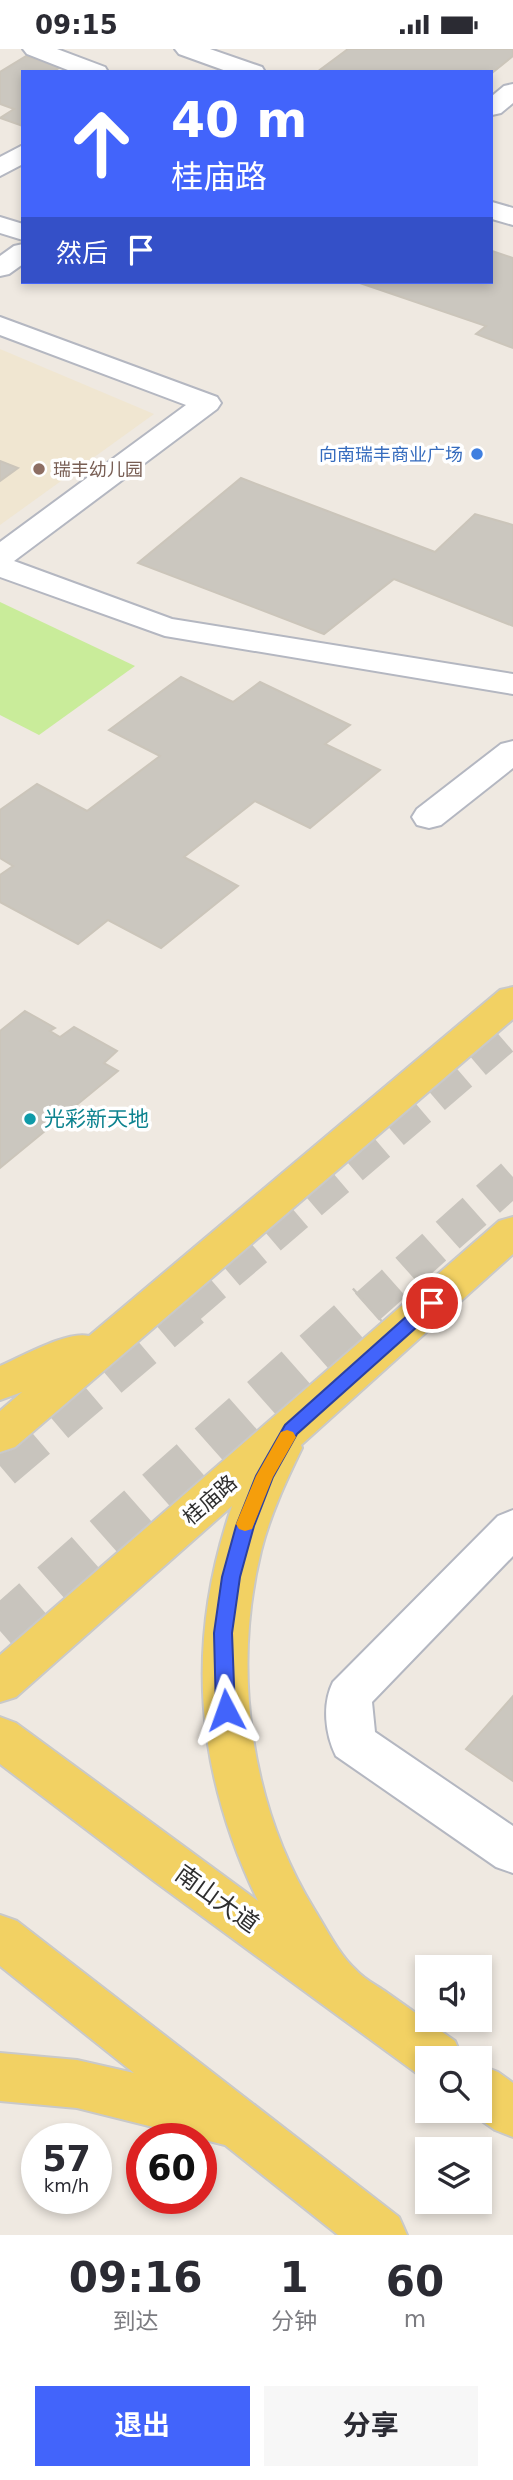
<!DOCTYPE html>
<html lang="zh">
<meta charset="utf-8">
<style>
:root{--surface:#fff;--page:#f7f7f7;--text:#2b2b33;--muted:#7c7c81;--accent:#4264fb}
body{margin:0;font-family:"DejaVu Sans","Noto Sans SC",sans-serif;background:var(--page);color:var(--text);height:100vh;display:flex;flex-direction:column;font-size:26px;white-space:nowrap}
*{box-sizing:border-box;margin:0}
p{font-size:23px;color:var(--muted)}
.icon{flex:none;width:38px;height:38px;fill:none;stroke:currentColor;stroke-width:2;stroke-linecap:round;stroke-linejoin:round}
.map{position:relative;height:2186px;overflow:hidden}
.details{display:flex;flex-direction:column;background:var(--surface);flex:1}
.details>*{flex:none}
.guide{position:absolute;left:21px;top:21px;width:472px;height:214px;border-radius:0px;box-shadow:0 4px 10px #0003;background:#4264fb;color:#fff;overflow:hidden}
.tools{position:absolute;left:415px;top:1906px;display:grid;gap:14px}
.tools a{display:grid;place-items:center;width:77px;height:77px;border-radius:0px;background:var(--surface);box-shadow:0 4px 10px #0003;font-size:35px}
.speed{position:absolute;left:21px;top:2074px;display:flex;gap:14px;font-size:35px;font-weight:700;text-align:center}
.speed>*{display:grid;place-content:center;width:91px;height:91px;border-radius:50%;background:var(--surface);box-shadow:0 4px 10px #0003;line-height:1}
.speed small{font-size:18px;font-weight:400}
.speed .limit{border:10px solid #d22;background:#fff;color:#111}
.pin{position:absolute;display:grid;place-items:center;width:60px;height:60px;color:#fff;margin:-30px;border:4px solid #fff;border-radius:50%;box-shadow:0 2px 7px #0007}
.me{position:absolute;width:77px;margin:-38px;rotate:356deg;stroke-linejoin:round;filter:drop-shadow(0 0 5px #0008)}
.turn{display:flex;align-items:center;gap:24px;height:147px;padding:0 35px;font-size:32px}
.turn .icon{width:91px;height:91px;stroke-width:2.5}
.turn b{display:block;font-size:49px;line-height:60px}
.then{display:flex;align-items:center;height:66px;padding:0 35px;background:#0003;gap:14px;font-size:26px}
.eta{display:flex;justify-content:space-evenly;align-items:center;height:119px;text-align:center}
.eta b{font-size:42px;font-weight:700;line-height:49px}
.action{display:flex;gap:14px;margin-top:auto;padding:14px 35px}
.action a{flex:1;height:80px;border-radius:0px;background:var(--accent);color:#fff;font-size:28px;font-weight:700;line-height:80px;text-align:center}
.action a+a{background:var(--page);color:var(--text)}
.status{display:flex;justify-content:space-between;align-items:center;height:49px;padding:0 35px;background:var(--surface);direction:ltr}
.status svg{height:19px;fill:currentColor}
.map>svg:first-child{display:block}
.education{fill:#f0e6d1}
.pitch{fill:#c9ec9a}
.building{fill:#cbc7bf;stroke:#cbc5ba;stroke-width:2}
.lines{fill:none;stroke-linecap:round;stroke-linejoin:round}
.highway-tunnel-far1{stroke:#c8c4bd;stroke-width:36;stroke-dasharray:36 18;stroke-linecap:butt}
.highway-tunnel{stroke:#c8c4bd;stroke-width:46;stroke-dasharray:46 24;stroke-linecap:butt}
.minor-casing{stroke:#b4b7c1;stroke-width:4}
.major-casing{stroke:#c9c9c9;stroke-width:4}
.minor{fill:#fff;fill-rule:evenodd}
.major{fill:#f2d163;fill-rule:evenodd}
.route{fill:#4264fb;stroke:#2b41a3;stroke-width:2}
.slow{fill:#f59e0b}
.shop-dot{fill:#3f7fe0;stroke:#fff;stroke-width:2.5}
.education-dot{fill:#8d6e63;stroke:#fff;stroke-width:2.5}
.culture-dot{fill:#0f9aa8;stroke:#fff;stroke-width:2.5}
.labels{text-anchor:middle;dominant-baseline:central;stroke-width:7;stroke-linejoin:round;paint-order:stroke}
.far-shop-label{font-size:18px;fill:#366cbe;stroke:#fff;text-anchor:end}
.far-education-label{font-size:18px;fill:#785e54;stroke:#fff;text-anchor:start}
.culture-label{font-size:21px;fill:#0d838f;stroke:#fff;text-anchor:start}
.street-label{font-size:21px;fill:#2e2e2e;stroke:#fff}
.near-street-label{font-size:24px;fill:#2e2e2e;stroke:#fff}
</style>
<div class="status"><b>09:15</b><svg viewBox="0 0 49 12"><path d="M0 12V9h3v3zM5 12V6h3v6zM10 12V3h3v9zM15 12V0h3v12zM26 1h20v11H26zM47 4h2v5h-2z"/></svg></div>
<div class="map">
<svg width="513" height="2186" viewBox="0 0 513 2186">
<rect width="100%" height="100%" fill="#efe9e1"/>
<polygon class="education" points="0,300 154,365 0,476"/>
<polygon class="pitch" points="0,553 135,617 39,686 0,666"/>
<g class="building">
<polygon points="348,0 513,0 513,7 492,24 317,23"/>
<polygon points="26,7 60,18 53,23 23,23 23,77 0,69 14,60 0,55 0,23"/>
<polygon points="492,202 513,209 513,299 476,285 486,277 357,233 492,233"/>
<polygon points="0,412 18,419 0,432"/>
<polygon points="241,429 435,503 475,465 513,476 513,577 394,530 324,585 138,514"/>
<polygon points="181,628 233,653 260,633 350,676 325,695 380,721 310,779 255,752 184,808 238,837 161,899 108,871 78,895 0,853 0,826 13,817 0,809 0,761 37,735 87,762 160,707 109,681"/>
<polygon points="25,962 55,979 50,982 60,988 74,978 117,1002 104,1014 118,1022 0,1119 0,982"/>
<polygon points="513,1647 513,1732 466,1700"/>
</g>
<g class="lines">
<g class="highway-tunnel-far1">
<polyline points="187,1258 513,979"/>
<polyline points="367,1258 513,1128"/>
</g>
<g class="highway-tunnel">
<polyline points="0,1417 189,1256"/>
<polyline points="0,1582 369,1256"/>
</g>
<g class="minor-casing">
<g id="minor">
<polygon points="23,0 57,0 105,18 108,23 73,23 27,5"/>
<polygon points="175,0 210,0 262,18 265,23 229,23 179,5"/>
<polygon points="513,35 513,54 501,64 492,66 492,47 504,37"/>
<polygon points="23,96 23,115 0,127 0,108"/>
<polygon points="492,153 513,159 513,176 492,170"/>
<polygon points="0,168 23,175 23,191 0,184"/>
<polygon points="23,195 23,215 9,225 0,227 0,207 14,197"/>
<polygon points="0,268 217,348 221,354 217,360 14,512 172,570 513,625 513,645 165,587 0,528 0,493 186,356 0,286"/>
<polygon points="513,692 513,719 441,776 429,779 417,776 412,768 417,760 501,695"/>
<path d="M513,1461V1507L372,1653L375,1683L513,1777V1824L496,1818L336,1707C325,1685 322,1655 333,1633L498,1467Z"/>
</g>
</g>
<g class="major-casing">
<g id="major">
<path d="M513,938V970L15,1398L0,1403V1362L22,1343L0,1351V1317C21,1308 68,1281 89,1287L500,941Z"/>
<path d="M513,1168V1205L301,1396L302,1399C286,1432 270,1466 261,1502C232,1621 250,1756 314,1860C326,1879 339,1906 356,1921C364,1930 376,1936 386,1943C409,1959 432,1976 455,1992L462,2009H427V2029L419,2026L154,1832L0,1715V1668L16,1674L258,1852C195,1721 185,1594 232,1457L16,1648L0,1653V1606L499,1172Z"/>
<polygon points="0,1866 17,1872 399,2168 407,2186 338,2186 225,2096 77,2059 0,2052 0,2004 77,2011 134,2024 0,1917"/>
<polygon points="480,2016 498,2023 513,2034 513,2088 495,2081 468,2062 480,2062"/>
</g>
</g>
<use href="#minor" class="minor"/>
<use href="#major" class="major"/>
</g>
<polygon class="route" points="432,1248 441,1254 438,1259 297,1385 273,1428 254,1477 240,1528 232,1584 235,1661 232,1666 226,1669 219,1666 216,1661 214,1584 222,1528 236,1477 256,1427 285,1376 426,1250"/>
<polygon class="slow" points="287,1381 293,1383 296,1388 273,1428 254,1475 252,1480 245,1482 239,1480 236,1475 256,1427 281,1383"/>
<circle class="shop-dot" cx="477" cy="405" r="7"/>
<circle class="education-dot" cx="39" cy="420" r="7"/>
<circle class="culture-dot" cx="30" cy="1070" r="7"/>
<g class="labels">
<g class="far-shop-label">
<text x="463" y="405">向南瑞丰商业广场</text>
</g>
<g class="far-education-label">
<text x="53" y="420">瑞丰幼儿园</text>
</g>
<g class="culture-label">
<text x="44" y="1070">光彩新天地</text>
</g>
<g class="street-label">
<text transform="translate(210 1451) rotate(-41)">桂庙路</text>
</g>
<g class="near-street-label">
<text transform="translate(217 1850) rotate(36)">南山大道</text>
</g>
</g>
</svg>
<div class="tools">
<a><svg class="icon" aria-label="sound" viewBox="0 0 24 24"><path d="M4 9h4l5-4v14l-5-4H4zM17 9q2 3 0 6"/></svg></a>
<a><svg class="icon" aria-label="search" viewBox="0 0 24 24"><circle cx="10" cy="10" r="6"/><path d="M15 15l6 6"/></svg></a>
<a><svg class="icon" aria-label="layers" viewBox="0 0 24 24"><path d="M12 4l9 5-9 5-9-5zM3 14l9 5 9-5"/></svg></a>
</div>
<div class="speed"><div>57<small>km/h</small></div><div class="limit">60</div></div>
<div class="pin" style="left:432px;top:1254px;background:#d93025"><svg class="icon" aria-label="arrive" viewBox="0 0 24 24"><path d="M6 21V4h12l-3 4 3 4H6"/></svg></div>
<svg class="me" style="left:226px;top:1661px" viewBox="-20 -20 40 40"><path d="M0-17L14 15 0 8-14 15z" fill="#4264fb" stroke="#fff" stroke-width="4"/></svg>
<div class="guide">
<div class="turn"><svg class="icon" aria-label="ahead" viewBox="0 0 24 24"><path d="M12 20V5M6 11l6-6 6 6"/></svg><div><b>40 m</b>桂庙路</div></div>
<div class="then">然后<svg class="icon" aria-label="arrive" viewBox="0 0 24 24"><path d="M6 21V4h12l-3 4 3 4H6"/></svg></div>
</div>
</div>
<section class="details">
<div class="eta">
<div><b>09:16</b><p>到达</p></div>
<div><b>1</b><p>分钟</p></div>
<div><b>60</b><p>m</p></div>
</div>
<div class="action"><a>退出</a><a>分享</a></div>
</section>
